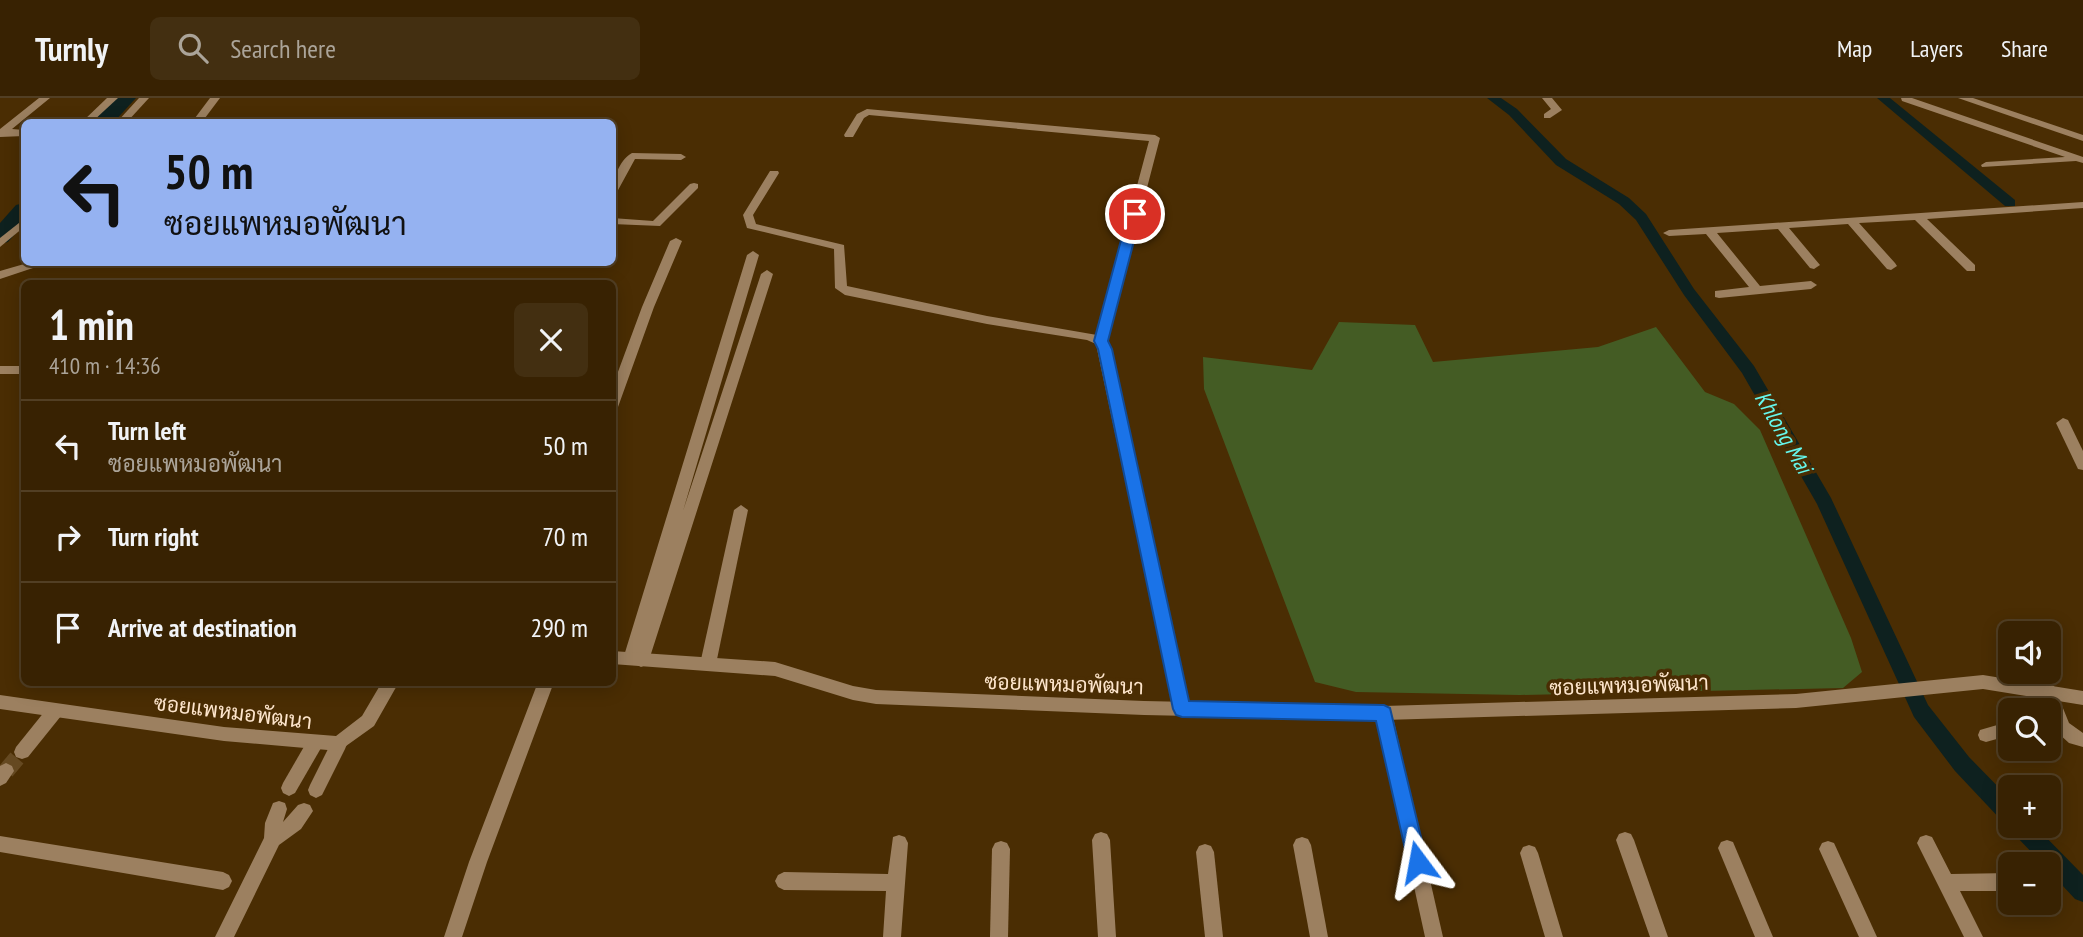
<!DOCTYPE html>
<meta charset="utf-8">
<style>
:root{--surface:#382202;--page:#432f11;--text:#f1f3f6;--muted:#aba499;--line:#523f24}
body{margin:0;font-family:"PT Sans Narrow",Sarabun,sans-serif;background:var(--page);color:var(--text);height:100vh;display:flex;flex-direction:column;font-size:26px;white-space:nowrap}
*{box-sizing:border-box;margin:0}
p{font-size:23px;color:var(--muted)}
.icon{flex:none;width:38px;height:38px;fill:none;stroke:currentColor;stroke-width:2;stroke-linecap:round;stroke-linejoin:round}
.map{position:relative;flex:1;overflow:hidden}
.panel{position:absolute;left:21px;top:182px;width:595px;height:406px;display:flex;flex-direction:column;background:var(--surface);border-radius:10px;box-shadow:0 4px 18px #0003,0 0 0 2px var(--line)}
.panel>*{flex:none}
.guide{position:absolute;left:21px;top:21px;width:595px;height:147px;border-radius:10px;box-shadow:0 4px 18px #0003,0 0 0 2px var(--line);background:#95b2f1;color:#111;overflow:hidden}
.controls{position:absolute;left:1998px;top:523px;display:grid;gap:14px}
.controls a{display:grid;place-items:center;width:63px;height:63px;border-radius:10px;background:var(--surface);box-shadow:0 4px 18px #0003,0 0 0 2px var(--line);font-size:35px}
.pin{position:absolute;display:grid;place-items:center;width:60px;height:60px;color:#fff;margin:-30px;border:4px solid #fff;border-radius:50%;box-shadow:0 2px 7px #0007}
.me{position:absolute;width:77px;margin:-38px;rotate:347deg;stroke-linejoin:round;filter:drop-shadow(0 0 5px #0008)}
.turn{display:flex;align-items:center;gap:24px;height:147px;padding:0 28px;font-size:32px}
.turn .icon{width:91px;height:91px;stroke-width:2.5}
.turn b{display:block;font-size:49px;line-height:60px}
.round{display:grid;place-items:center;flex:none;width:74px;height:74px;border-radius:10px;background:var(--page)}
.overview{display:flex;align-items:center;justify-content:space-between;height:119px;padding:0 28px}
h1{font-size:42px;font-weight:800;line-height:52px}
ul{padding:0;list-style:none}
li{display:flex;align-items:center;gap:21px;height:91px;padding:0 28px;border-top:2px solid var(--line)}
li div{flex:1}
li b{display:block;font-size:26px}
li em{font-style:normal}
header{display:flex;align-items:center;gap:42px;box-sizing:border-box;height:98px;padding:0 35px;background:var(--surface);border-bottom:2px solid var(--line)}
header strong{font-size:33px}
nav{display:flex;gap:38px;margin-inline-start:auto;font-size:24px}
.search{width:490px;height:63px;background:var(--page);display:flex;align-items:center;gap:18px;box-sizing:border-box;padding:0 24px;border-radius:10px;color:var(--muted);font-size:26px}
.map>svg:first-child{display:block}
.green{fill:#445c24}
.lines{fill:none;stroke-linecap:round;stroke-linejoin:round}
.canal{fill:#0e211f;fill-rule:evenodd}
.river{fill:#0e211f;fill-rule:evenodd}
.minor-tunnel{stroke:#654921;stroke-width:17;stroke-dasharray:17 8;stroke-linecap:butt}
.minor{fill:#9c8060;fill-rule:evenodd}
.tertiary{fill:#9c8060;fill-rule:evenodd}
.route{fill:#1a73e8;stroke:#114b97;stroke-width:2}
.labels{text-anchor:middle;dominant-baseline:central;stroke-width:7;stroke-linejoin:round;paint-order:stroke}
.street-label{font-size:21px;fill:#fde5cc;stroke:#4a2d03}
.water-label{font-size:23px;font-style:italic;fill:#65f7ed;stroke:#4a2d03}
</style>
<header>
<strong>Turnly</strong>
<div class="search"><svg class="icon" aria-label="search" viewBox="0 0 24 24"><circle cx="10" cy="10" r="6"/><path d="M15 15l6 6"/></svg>Search here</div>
<nav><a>Map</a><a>Layers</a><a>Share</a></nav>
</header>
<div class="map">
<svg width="2083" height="839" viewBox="0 0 2083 839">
<rect width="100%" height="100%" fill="#4a2d03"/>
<polygon class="green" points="1339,224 1415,227 1433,264 1598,249 1656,229 1705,294 1734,306 1760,332 1851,540 1862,574 1843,590 1520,597 1356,594 1315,584 1204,291 1203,259 1312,272"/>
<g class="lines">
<g class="canal">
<polygon points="1487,0 1501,0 1517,11 1566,61 1629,100 1646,116 1694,191 1754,268 1831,400 1928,607 1969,659 2011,702 2011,727 2003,724 1955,673 1914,619 1817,406 1742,275 1684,197 1636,122 1619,106 1556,67 1509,17"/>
<polygon points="1877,0 1890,0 2015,102 2015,108 2005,108"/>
<polygon points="2011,727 2035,728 2083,777 2083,804 2075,801 2049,773 2049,766 2043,766 2013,735"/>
</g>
<g class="river">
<polygon points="114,0 136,0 114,24 93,24"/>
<polygon points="24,105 24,126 8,144 0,146 0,125 16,107"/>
</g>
<polyline class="minor-tunnel" points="6,673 22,654"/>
<g class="minor">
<polygon points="39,0 50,0 12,31 24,32 24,38 0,39 0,31"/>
<polygon points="107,0 118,0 92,24 82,24"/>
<polygon points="139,0 149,0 127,24 117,24"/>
<polygon points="210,0 220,0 202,24 192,24"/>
<polygon points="1542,0 1552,0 1562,12 1550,20 1544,20 1544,16 1551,11"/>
<polygon points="1901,0 1912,0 2083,59 2083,65 2076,63 1982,69 1981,67 1986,64 2065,59 1902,3"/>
<polygon points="1958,0 1973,0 2083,37 2083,43"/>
<polygon points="867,11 1155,37 1160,40 1107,243 1111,251 1190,611 1188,616 1182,618 1176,616 1174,611 1096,246 1087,242 987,226 845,197 835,190 834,151 747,130 743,117 770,73 778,73 779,75 753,117 756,126 844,147 847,188 987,218 1097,237 1149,43 869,17 864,20 853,39 845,39 844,37 857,16"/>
<path d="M632,55L681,56L686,59L681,62L635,61L617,94L612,97C612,83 619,62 632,55Z"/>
<polygon points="694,85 698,86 698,90 660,128 612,126 612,120 653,123 690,86"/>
<polygon points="2083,104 2083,110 1927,121 1975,167 1975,173 1967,173 1915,122 1859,125 1895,165 1897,168 1891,172 1887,171 1848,126 1789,130 1820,167 1814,171 1810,170 1778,131 1717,135 1760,188 1811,183 1817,187 1811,191 1719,200 1715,199 1715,193 1749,189 1706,136 1669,138 1663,135 1669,132"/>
<polygon points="24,121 24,129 0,149 0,140"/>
<polygon points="676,140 682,143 654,209 618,309 612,313 612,290 642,209 670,143"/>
<polygon points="753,153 759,157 683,413 761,176 767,172 773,176 649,562 646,567 641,569 635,566 626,566 623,561 747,157"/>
<polygon points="31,164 51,164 0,181 0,173"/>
<rect x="0" y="268" width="24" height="8"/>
<polygon points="2063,320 2068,322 2083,353 2083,372 2078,371 2056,325"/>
<polygon points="741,407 748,412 716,566 713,571 708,573 703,571 700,566 734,412"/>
<polygon points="538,584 554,584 487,764 462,839 444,839 469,764"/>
<polygon points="2048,586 2054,588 2069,625 2083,635 2083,649 2069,645 2058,635 2040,593 2042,588"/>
<polygon points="55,606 61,608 63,613 61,618 28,659 22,661 16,659 14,654 16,649 49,608"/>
<polygon points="1384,608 1390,610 1392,615 1443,839 1425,839 1376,615 1378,610"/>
<polygon points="2011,623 2011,637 1986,644 1980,642 1978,637 1980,632"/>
<polygon points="315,638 321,640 323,645 321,650 295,695 289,698 283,695 281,690 283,685 309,640"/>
<polygon points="339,639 345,641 347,646 345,651 322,697 316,700 310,697 308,692 310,687 333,641"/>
<polygon points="6,665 12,668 14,673 6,685 0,688 0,668"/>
<polygon points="279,703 285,705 287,711 283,724 298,707 304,705 310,707 313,713 301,731 279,747 234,839 215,839 264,740 265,725 273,705"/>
<polygon points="1101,734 1107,736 1110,742 1116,839 1098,839 1092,742 1095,736"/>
<polygon points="1625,734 1631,736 1634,742 1668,839 1650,839 1616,742 1619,736"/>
<polygon points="899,737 905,739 908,745 901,839 883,839 886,793 784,792 778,789 775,783 778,777 784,774 888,776 893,739"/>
<polygon points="1926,737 1932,739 1951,776 2011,775 2011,793 1960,793 1983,839 1964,839 1917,745 1920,739"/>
<polygon points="0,738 223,774 229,777 232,783 229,789 223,792 0,754"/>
<polygon points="1302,739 1308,741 1311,747 1328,839 1310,839 1293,747 1296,741"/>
<polygon points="1727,742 1733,744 1773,839 1755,839 1718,750 1721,744"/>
<polygon points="1001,743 1007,745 1010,751 1008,839 990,839 992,751 995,745"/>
<polygon points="1828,743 1834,745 1877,839 1859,839 1819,751 1822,745"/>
<polygon points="1205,746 1211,748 1214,754 1223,839 1205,839 1196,754 1199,748"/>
<polygon points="1529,747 1535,749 1538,755 1563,839 1545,839 1520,755 1523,749"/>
</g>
<g class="tertiary">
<polygon points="612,553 775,564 853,588 876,592 1144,603 1384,608 1796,596 1983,577 2083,593 2083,607 1983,591 1796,610 1384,622 1144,617 876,606 853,602 775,578 612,566"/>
<polygon points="382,584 399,584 374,628 339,653 224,643 0,611 0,597 224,629 336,638 362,618"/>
</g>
</g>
<polygon class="route" points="1135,112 1141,116 1108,243 1112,251 1189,603 1384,607 1390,610 1427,764 1425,771 1418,774 1410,771 1408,764 1376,623 1182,619 1176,617 1173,611 1098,251 1094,243 1128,116"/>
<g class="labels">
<g class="street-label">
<text transform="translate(1064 586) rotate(2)">ซอยแพหมอพัฒนา</text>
<text transform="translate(1629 587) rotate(-2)">ซอยแพหมอพัฒนา</text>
<text transform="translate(233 614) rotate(7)">ซอยแพหมอพัฒนา</text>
</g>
<g class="water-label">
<text transform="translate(1784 334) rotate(60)">Khlong Mai</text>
</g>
</g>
</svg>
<div class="controls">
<a><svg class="icon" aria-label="sound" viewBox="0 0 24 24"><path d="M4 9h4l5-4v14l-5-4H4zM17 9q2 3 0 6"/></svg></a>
<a><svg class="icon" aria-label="search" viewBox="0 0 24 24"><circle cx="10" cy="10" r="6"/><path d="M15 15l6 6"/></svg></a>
<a>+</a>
<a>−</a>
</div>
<div class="pin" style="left:1135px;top:116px;background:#d93025"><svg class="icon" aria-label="arrive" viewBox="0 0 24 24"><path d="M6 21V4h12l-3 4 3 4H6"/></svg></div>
<svg class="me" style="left:1418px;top:764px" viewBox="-20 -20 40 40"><path d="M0-17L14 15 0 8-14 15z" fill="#1a73e8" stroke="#fff" stroke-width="4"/></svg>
<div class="guide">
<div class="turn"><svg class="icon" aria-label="left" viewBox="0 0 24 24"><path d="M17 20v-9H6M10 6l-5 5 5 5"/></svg><div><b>50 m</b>ซอยแพหมอพัฒนา</div></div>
</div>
<section class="panel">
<div class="overview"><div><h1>1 min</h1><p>410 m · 14:36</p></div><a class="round"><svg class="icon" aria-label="close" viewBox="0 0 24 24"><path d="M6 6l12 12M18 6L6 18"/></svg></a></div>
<ul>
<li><svg class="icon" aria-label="left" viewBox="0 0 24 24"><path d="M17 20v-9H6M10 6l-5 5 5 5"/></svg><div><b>Turn left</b><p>ซอยแพหมอพัฒนา</p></div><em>50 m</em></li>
<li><svg class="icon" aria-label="right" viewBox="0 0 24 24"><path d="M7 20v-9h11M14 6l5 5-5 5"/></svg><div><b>Turn right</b></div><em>70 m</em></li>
<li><svg class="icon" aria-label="arrive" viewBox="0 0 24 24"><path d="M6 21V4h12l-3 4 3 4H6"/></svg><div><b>Arrive at destination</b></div><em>290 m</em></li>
</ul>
</section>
</div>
